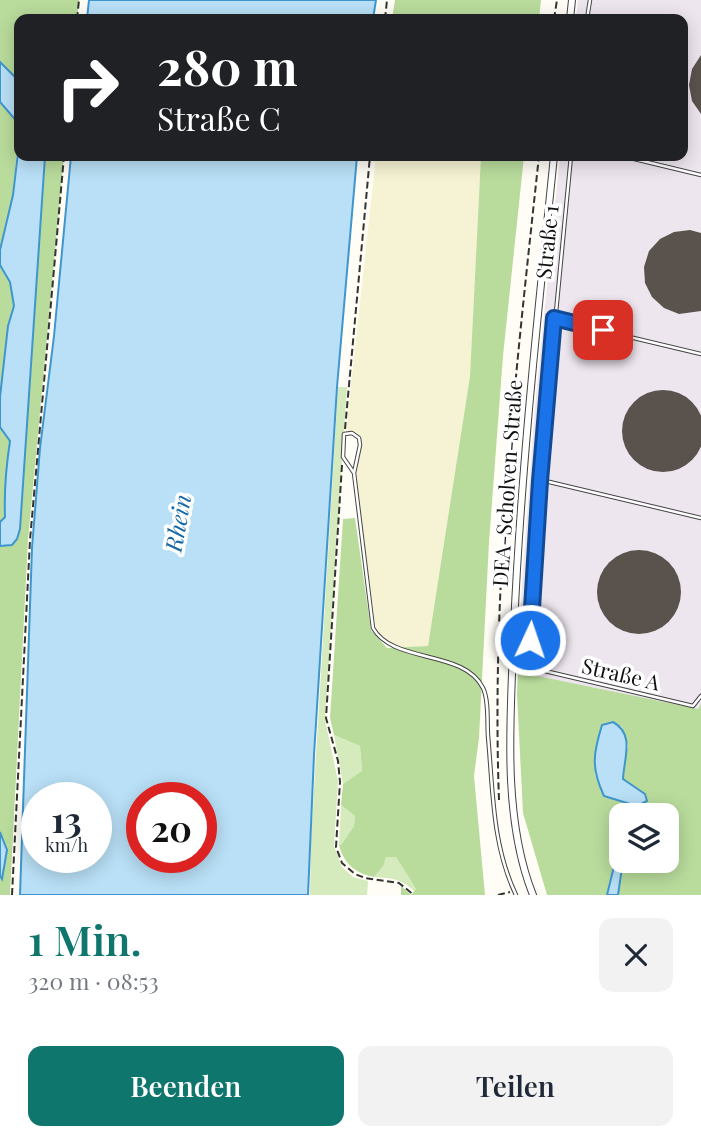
<!DOCTYPE html>
<html lang="de">
<meta charset="utf-8">
<style>
:root{--surface:#fff;--page:#f2f2f3;--text:#1f2937;--muted:#747a83;--accent:#0f766e}
body{margin:0;font-family:"Playfair Display",serif;background:var(--page);color:var(--text);height:100vh;display:flex;flex-direction:column;font-size:26px;white-space:nowrap}
*{box-sizing:border-box;margin:0}
p{font-size:23px;color:var(--muted)}
.icon{flex:none;width:38px;height:38px;fill:none;stroke:currentColor;stroke-width:2;stroke-linecap:round;stroke-linejoin:round}
.map{position:relative;height:895px;overflow:hidden}
.drawer{display:flex;flex-direction:column;background:var(--surface);flex:1}
.drawer>*{flex:none}
.hud{position:absolute;left:14px;top:14px;width:674px;height:147px;border-radius:14px;box-shadow:0 4px 18px #0003;background:#202124;color:#fff;overflow:hidden}
.buttons{position:absolute;left:609px;top:803px;display:grid;gap:14px}
.buttons a{display:grid;place-items:center;width:70px;height:70px;border-radius:14px;background:var(--surface);box-shadow:0 4px 18px #0003;font-size:35px}
.speed{position:absolute;left:21px;top:782px;display:flex;gap:14px;font-size:35px;font-weight:700;text-align:center}
.speed>*{display:grid;place-content:center;width:91px;height:91px;border-radius:50%;background:var(--surface);box-shadow:0 4px 18px #0003;line-height:1}
.speed small{font-size:18px;font-weight:400}
.speed .limit{border:10px solid #d22;background:#fff;color:#111}
.pin{position:absolute;display:grid;place-items:center;width:60px;height:60px;color:#fff;margin:-30px;border-radius:14px;box-shadow:0 4px 10px #0006}
.me{position:absolute;width:77px;margin:-38px;rotate:3deg;stroke-linejoin:round;filter:drop-shadow(0 0 5px #0008)}
.turn{display:flex;align-items:center;gap:24px;height:147px;padding:0 28px;font-size:32px}
.turn .icon{width:91px;height:91px;stroke-width:2.5}
.turn b{display:block;font-size:49px;line-height:60px}
.round{display:grid;place-items:center;flex:none;width:74px;height:74px;border-radius:14px;background:var(--page)}
.headline{display:flex;align-items:center;justify-content:space-between;height:119px;padding:0 28px}
h1{font-size:42px;font-weight:600;line-height:52px;color:var(--accent)}
.button{display:flex;gap:14px;margin-top:auto;padding:14px 28px}
.button a{flex:1;height:80px;border-radius:14px;background:var(--accent);color:#fff;font-size:28px;font-weight:600;line-height:80px;text-align:center}
.button a+a{background:var(--page);color:var(--text)}
.map>svg:first-child{display:block}
.industrial{fill:#eee6ef}
.farmland{fill:#f6f3d4}
.green{fill:#d5ebbd}
.forest{fill:#b9dc9c;fill-rule:evenodd}
.water{fill:#b9e0f7;stroke:#3f96cf;stroke-width:2;fill-rule:evenodd}
.building{fill:#5a524d}
.lines{fill:none;stroke-linecap:round;stroke-linejoin:round}
.lane-casing{stroke:#444;stroke-width:4.5}
.street-casing{stroke:#444;stroke-width:8}
.path{stroke:#333;stroke-width:2;stroke-dasharray:7 3.5;stroke-linecap:butt}
.lane{stroke:#fff;stroke-width:2.5}
.street{stroke:#fff;stroke-width:6}
.route-casing{stroke:#114b97;stroke-width:18}
.route{stroke:#1a73e8;stroke-width:12}
.labels{text-anchor:middle;dominant-baseline:central;stroke-width:7;stroke-linejoin:round;paint-order:stroke}
.street-label{font-size:21px;fill:#111;stroke:#fff}
.water-label{font-size:23px;font-style:italic;fill:#1768a6;stroke:#fff}
</style>
<div class="map">
<svg width="701" height="895" viewBox="0 0 701 895">
<rect width="100%" height="100%" fill="#fffdf5"/>
<polygon class="industrial" points="578,0 701,0 701,742 517,694 522,584 535,407 560,156 682,156 682,19 576,19"/>
<polygon class="farmland" points="376,156 481,156 470,376 428,646 399,648 384,640 376,628 360,518 356,473 361,439 352,431 346,431"/>
<g class="green">
<polygon points="338,387 347,387 325,720 338,781 334,846 342,867 353,877 368,881 367,895 310,895 311,840"/>
<polygon points="334,735 360,746 362,772 343,784"/>
<polygon points="341,805 355,816 354,826 341,845 339,845"/>
<path d="M386,857H396L416,889L415,892C402,879 392,878 374,877L382,866Z"/>
</g>
<g class="forest">
<polygon points="0,0 79,0 77,19 19,19 19,81 0,62"/>
<polygon points="395,0 541,0 539,19 392,19"/>
<polygon points="0,102 19,124 13,195 0,250"/>
<polygon points="45,156 64,156 28,540 10,895 0,895 0,876 1,878 7,850 0,832 0,546 12,545 20,529"/>
<path d="M481,156H524L503,356L489,542L479,738L474,776L485,895H401V886L411,895L416,889L396,857H386L383,866L374,877C355,873 344,864 339,845H341L354,826L355,816L341,805L343,784L362,771L360,746L334,735L330,718L343,519L355,518L371,630L387,648L428,646L470,376Z"/>
<polygon points="0,265 10,282 14,306 8,326 0,397"/>
<path d="M0,427L10,441C6,467 4,491 5,517L0,522Z"/>
<path d="M518,672L698,709L701,704V895H547L523,813L517,694ZM614,722L622,727L628,746L624,759L623,779L645,794L596,778C593,759 596,744 602,725ZM621,816H667V861H621Z"/>
</g>
<g class="water">
<polygon points="89,0 376,0 373,19 87,19"/>
<polygon points="0,62 19,81 19,124 0,102"/>
<path d="M19,144V156H45L20,529L17,539L12,545L0,546V522L5,517C4,491 6,467 10,441L0,427V397L8,326L14,306L10,282L0,265V250L13,195Z"/>
<path d="M71,156H357L337,387L314,755L308,895H20L32,548L40,448L54,336ZM37,798H96V858H37ZM142,798H201V858H142Z"/>
<path d="M613,722C635,734 624,758 623,779L645,794L647,801L637,806L634,815H627L630,804L604,796C591,768 593,754 602,725Z"/>
<polygon points="0,832 7,850 2,879 0,876"/>
<polygon points="621,838 621,861 623,861 618,895 607,895"/>
</g>
<g class="building">
<polygon points="701,55 701,114 692,101 689,85 692,69"/>
<polygon points="690,230 701,233 701,311 679,314 664,308 652,297 645,283 644,267 649,251 660,239 674,232"/>
<circle cx="663" cy="431" r="41"/>
<circle cx="639" cy="592" r="42"/>
</g>
<g class="lines">
<g class="lane-casing">
<g id="lane">
<polyline points="587,19 590,0"/>
<polyline points="571,156 540,479 528,667 693,706 701,696"/>
<polyline points="622,156 701,175"/>
<polyline points="554,319 701,354"/>
<path d="M354,473L360,445L359,438L352,433L344,434L343,457L354,473L373,628C393,664 464,649 483,688C489,700 487,722 488,736C493,790 492,845 516,895"/>
<polyline points="541,480 701,518"/>
</g>
</g>
<g class="street-casing">
<g id="street">
<polyline points="570,19 572,0"/>
<path d="M533,895C501,815 511,712 514,627C521,469 538,313 554,156"/>
</g>
</g>
<g class="path">
<polyline points="77,19 79,0"/>
<polyline points="385,19 387,0"/>
<polyline points="554,19 557,0"/>
<polyline points="345,429 370,156"/>
<polyline points="342,465 326,718 338,761 340,782 336,847 342,863 355,874 365,878 399,883 414,895"/>
<path d="M499,800C491,585 516,369 539,156"/>
<polyline points="12,895 30,540 64,156"/>
<polyline points="498,895 510,892"/>
</g>
<use href="#lane" class="lane"/>
<use href="#street" class="street"/>
</g>
<g class="lines">
<g class="route-casing">
<polyline id="route" points="530,640 540,481 554,318 603,330"/>
</g>
<use href="#route" class="route"/>
</g>
<g class="labels">
<g class="street-label">
<text transform="translate(546 242) rotate(-84)">Straße 1</text>
<text transform="translate(506 483) rotate(-86)">DEA-Scholven-Straße</text>
<text transform="translate(621 673) rotate(13)">Straße A</text>
</g>
<g class="water-label">
<text transform="translate(177 523) rotate(-80)">Rhein</text>
</g>
</g>
</svg>
<div class="buttons">
<a><svg class="icon" aria-label="layers" viewBox="0 0 24 24"><path d="M12 4l9 5-9 5-9-5zM3 14l9 5 9-5"/></svg></a>
</div>
<div class="speed"><div>13<small>km/h</small></div><div class="limit">20</div></div>
<div class="pin" style="left:603px;top:330px;background:#d93025"><svg class="icon" aria-label="arrive" viewBox="0 0 24 24"><path d="M6 21V4h12l-3 4 3 4H6"/></svg></div>
<svg class="me" style="left:530px;top:640px" viewBox="-20 -20 40 40"><circle r="17" fill="#1a73e8" stroke="#fff" stroke-width="3"/><path d="M0-11L8 9 0 5-8 9z" fill="#fff"/></svg>
<div class="hud">
<div class="turn"><svg class="icon" aria-label="right" viewBox="0 0 24 24"><path d="M7 20v-9h11M14 6l5 5-5 5"/></svg><div><b>280 m</b>Straße C</div></div>
</div>
</div>
<section class="drawer">
<div class="headline"><div><h1>1 Min.</h1><p>320 m · 08:53</p></div><a class="round"><svg class="icon" aria-label="close" viewBox="0 0 24 24"><path d="M6 6l12 12M18 6L6 18"/></svg></a></div>
<div class="button"><a>Beenden</a><a>Teilen</a></div>
</section>
